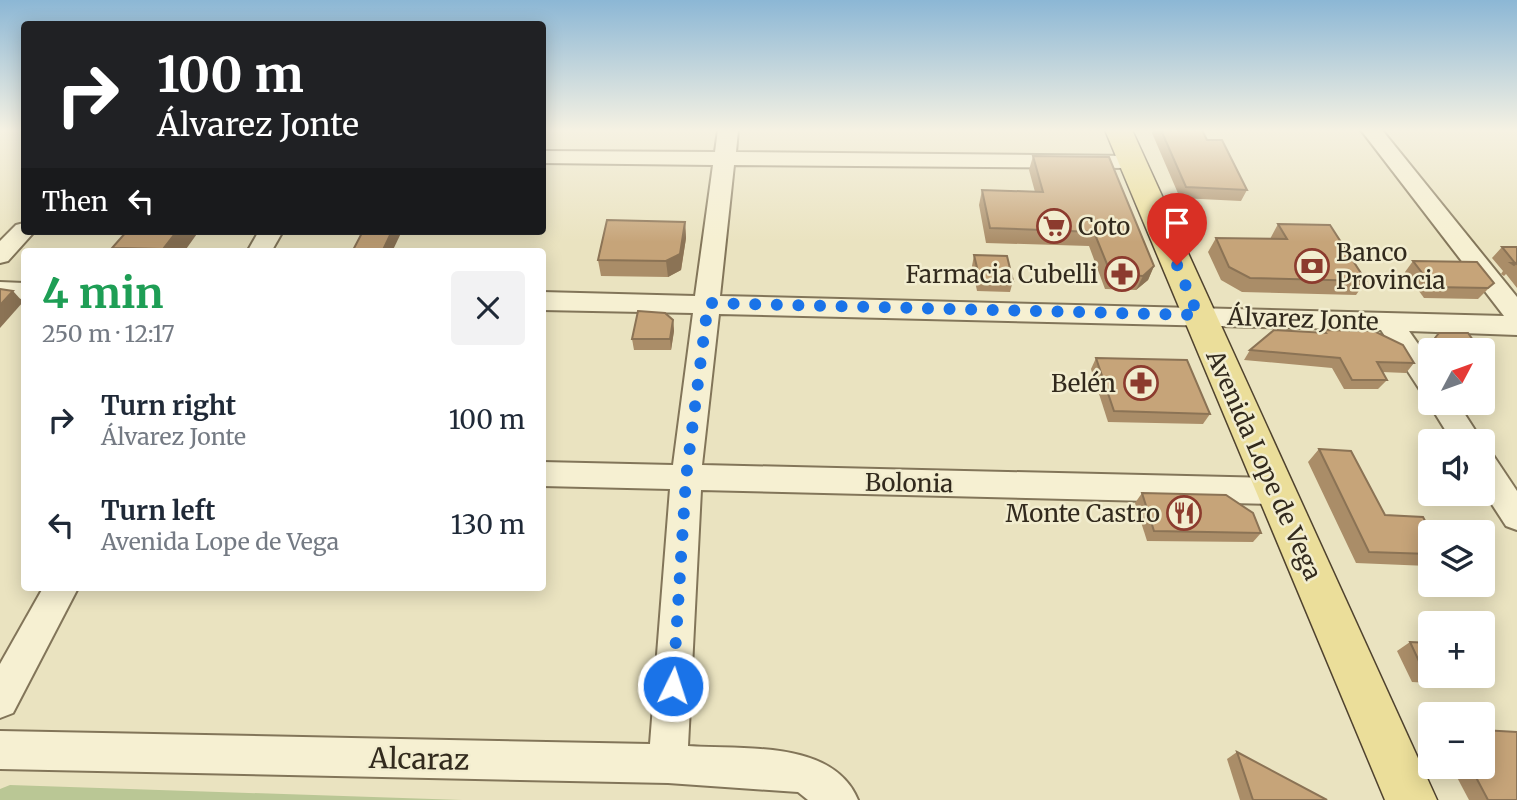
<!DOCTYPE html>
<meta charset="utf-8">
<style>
:root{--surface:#fff;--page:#f2f2f3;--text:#1f2937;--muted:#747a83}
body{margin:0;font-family:Merriweather,serif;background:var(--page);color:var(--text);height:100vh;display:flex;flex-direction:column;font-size:26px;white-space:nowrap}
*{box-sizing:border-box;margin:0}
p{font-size:23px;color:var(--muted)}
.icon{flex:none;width:38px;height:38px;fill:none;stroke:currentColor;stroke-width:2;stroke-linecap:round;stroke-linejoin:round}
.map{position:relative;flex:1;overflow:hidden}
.sheet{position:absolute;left:21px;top:248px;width:525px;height:343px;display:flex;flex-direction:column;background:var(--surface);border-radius:7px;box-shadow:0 4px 18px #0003}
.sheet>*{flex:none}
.guide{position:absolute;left:21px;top:21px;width:525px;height:214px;border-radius:7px;box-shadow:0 4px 18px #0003;background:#202124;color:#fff;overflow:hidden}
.needle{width:46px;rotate:49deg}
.controls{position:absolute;left:1418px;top:338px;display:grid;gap:14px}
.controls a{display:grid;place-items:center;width:77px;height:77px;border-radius:7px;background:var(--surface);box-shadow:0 4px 18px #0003;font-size:35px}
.pin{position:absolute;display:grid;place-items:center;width:60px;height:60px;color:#fff;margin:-72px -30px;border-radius:50% 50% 50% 0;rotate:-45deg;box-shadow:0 0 7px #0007}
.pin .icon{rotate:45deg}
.me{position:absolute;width:77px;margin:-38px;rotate:4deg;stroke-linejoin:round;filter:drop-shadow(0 0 5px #0008)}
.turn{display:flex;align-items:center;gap:24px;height:147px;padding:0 21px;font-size:32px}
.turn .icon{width:91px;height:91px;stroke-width:2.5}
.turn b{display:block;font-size:49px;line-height:60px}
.then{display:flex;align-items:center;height:66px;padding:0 21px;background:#0003;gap:14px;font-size:26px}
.round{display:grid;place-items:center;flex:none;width:74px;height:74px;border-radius:7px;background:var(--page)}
.head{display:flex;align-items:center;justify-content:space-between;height:119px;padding:0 21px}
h1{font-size:42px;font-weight:700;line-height:52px;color:#1e9e55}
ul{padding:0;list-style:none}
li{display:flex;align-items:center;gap:21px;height:105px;padding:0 21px}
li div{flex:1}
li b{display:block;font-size:26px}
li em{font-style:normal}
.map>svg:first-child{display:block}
.green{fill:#bac795}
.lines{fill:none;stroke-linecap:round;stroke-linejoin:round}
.minor-casing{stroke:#827559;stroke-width:4}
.major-casing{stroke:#4f422e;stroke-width:3}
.minor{fill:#f6f0d2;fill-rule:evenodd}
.major{fill:#ebde9a;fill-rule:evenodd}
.wall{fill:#aa8d68}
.shaded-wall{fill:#8b7355}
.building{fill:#c6a479;stroke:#8b7355;stroke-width:2}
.route{stroke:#1a73e8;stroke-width:12;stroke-dasharray:0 21.6}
.labels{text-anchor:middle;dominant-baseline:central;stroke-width:5;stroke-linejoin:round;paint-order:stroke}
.poi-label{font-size:24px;fill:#322a1d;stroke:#f2edcf;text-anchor:end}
.street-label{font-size:24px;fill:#322a1d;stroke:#f2edcf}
.near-street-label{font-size:28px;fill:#322a1d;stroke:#f2edcf}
</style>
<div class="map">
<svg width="1517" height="800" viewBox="0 0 1517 800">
<rect width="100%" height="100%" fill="#eae3c0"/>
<polygon class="green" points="10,785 462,800 0,800 0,789"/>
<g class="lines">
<g class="minor-casing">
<g id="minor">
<path d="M718,130H738L736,152L1131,156L1142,162L1131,168L734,165L720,296L1504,316L1361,130H1382L1517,297V335L1409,331L1430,361V393L1420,390L1381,330L719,314L702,465L1275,478L1286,482L1290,491L1286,500L1275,504L701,490L688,746C742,750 833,739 858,800H808L798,792L668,783L0,769V731L650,744L670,489L542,486V462L673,465L693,313L542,310V292L695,296L713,165L542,163V151L715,152Z"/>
<polygon points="24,223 24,231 35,231 8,261 0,263 0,241 16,225"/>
<polygon points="259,231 283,231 271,252 247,252"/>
<polygon points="0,282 24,283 24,299 0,298"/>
<polygon points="1430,399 1430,402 1457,402 1482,441 1452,441 1428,402"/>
<polygon points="1482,452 1493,455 1517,491 1517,530 1506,526 1482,489"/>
<polygon points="43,588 78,588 13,713 0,718 0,664"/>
</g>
</g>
<g class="major-casing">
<polygon id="major" points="1105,130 1132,130 1437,800 1385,800"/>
</g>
<use href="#minor" class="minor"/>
<use href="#major" class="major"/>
</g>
<g class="wall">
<polygon points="1153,130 1202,130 1207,140 1247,190 1241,201 1180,198 1152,133"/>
<polygon points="1033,156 1154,266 1148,280 1136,290 1105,289 1089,246 986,243 979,205 982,190 1035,192 1029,170"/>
<polygon points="685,222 686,238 681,270 668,277 601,276 598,260"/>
<polygon points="1278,224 1366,281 1356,295 1242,292 1221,280 1208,252 1216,238 1270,239"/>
<polygon points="127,231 184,252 115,252 112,248"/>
<polygon points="1502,247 1517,247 1517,288 1506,274 1504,276 1501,274 1503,271 1492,258"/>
<polygon points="974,255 1013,281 1010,292 977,291 972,266"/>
<polygon points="1413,261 1494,283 1478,299 1424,298 1405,272"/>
<polygon points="673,320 674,331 671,350 634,350 632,339"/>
<polygon points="1324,330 1414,363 1406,373 1382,372 1387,380 1378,389 1344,389 1332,368 1244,360 1250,350 1322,333"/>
<polygon points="1439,333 1480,350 1430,350 1430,356 1425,349"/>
<polygon points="1096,358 1210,414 1203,424 1108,422 1091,369"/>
<polygon points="1319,449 1385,515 1430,532 1430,565 1428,566 1356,563 1308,462"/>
<polygon points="1142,493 1261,533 1253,542 1147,541 1135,503"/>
<polygon points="1410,642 1430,643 1430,676 1479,676 1479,677 1465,685 1412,682 1397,651"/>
<polygon points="1237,752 1327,800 1240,800 1227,759"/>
<polygon points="1451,766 1482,766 1517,800 1469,800"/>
</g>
<g class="shaded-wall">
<polygon points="685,222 686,238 681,270 668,277 666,261"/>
<polygon points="177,231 199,231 184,252 165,252 163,249"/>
<polygon points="392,231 402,231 392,252 382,252"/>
<polygon points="1154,266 1148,280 1136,290 1143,276"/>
<polygon points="13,291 23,302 0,328 0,305"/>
<polygon points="673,320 674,331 671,350 670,339"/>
</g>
<g class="building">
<polygon points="1161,130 1202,130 1207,140 1222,140 1247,190 1186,187"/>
<polygon points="1033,156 1109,157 1154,266 1143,276 1111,274 1094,232 990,228 982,190 1043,192"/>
<polygon points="607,220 685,222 680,254 666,261 598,260"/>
<polygon points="1278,224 1330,225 1366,281 1250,278 1229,267 1216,238 1287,239"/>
<polygon points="127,231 177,231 163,249 112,248"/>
<polygon points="363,231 392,231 382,252 352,252"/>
<polygon points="1502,247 1517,247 1517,264 1516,263 1514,265 1511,263 1515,263"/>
<polygon points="974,255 1007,256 1013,281 980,280"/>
<polygon points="1413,261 1477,262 1494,283 1488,288 1433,287"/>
<polygon points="0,289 13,291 0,305"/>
<polygon points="638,311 665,313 673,320 670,339 632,339"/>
<polygon points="1274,330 1326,333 1324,330 1374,331 1403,345 1414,363 1377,362 1387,380 1352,380 1340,358 1250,350"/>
<polygon points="1439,333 1468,333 1480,350 1442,350 1435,338"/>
<polygon points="1096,358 1187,360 1210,414 1114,411"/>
<polygon points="1319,449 1351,451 1385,515 1423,517 1431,532 1430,532 1430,554 1369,552"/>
<polygon points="1142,493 1226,495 1253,513 1261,533 1154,531"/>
<polygon points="1410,642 1430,643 1430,674 1425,674"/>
<polygon points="1450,676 1479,676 1479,677"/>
<polygon points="1482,730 1517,732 1517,800 1488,800 1470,766 1482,766"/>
<polygon points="1237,752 1327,800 1253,800"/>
</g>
<linearGradient id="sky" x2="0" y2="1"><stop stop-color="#8cb7d5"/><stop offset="0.54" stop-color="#f6f2e3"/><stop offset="1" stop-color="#f6f2e3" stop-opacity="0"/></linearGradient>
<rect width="1517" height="242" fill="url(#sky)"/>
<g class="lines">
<polyline class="route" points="673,686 686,478 708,303 1198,315 1177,265"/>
</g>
<defs>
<g id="supermarket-ring" transform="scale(1.75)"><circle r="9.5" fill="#f2edcf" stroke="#8c3b2e" stroke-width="1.5"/><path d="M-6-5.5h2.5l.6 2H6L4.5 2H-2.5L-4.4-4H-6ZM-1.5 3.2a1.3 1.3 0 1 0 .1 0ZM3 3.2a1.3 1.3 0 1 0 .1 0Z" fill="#8c3b2e"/></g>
<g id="bank-ring" transform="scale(1.75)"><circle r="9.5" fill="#f2edcf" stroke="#8c3b2e" stroke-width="1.5"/><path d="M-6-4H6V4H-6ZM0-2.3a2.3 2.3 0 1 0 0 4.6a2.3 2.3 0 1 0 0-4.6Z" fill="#8c3b2e"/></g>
<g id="pharmacy-ring" transform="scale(1.75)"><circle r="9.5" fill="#f2edcf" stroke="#8c3b2e" stroke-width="1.5"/><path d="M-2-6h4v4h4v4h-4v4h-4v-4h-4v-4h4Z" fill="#8c3b2e"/></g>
<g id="restaurant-ring" transform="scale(1.75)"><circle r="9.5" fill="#f2edcf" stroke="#8c3b2e" stroke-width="1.5"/><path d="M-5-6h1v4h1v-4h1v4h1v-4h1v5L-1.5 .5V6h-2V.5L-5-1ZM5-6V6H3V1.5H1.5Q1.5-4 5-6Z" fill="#8c3b2e"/></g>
</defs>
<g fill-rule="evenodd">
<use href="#supermarket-ring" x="1054" y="226"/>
<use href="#bank-ring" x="1312" y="266"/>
<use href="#pharmacy-ring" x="1122" y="274"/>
<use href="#pharmacy-ring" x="1141" y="383"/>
<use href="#restaurant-ring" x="1184" y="513"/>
</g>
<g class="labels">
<g class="poi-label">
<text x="1078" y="226" text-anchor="start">Coto</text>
<text x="1336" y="252" text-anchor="start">Banco<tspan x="1336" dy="28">Provincia</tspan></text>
<text x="1098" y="274">Farmacia Cubelli</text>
<text x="1116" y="383">Belén</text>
<text x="1160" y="513">Monte Castro</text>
</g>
<g class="street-label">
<text transform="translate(1303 319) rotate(2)">Álvarez Jonte</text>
<text transform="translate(1264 465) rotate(66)">Avenida Lope de Vega</text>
<text transform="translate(909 483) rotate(1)">Bolonia</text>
</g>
<g class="near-street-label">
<text transform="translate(419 759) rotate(1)">Alcaraz</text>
</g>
</g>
</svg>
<div class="controls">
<a><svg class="needle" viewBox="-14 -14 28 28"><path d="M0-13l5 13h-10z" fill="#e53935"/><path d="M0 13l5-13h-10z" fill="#747a83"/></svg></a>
<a><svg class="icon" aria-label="sound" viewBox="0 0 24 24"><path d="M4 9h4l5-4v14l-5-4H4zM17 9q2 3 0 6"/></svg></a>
<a><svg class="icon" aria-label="layers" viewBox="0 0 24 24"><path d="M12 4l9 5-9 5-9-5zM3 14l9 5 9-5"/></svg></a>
<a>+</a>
<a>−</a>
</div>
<div class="pin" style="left:1177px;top:265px;background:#d93025"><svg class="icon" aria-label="arrive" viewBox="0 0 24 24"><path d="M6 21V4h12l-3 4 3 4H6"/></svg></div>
<svg class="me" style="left:673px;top:686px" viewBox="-20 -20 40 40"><circle r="17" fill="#1a73e8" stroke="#fff" stroke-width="3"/><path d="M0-11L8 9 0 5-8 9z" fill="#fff"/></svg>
<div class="guide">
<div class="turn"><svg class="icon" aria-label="right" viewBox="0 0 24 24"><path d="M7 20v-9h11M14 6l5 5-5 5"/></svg><div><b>100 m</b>Álvarez Jonte</div></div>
<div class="then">Then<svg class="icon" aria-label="left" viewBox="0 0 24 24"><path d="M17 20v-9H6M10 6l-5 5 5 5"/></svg></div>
</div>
<section class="sheet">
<div class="head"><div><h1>4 min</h1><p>250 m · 12:17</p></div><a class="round"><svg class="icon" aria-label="close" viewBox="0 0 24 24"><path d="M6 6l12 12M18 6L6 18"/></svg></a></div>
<ul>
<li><svg class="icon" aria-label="right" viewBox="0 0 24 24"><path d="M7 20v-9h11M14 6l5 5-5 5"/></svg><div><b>Turn right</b><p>Álvarez Jonte</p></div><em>100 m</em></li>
<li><svg class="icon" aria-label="left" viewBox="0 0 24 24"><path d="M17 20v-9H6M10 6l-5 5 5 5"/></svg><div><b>Turn left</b><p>Avenida Lope de Vega</p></div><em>130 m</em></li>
</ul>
</section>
</div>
